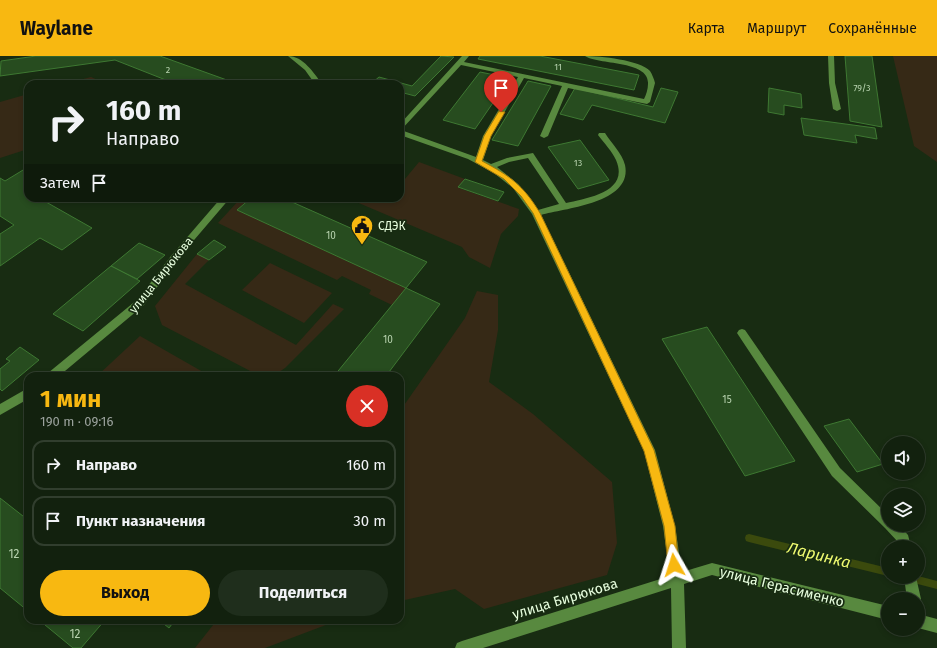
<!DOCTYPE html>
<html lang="ru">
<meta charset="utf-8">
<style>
:root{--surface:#12210e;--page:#1f2e1c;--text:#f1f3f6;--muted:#9ca39e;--line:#313e2e;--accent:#f8b811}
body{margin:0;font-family:"Fira Sans",sans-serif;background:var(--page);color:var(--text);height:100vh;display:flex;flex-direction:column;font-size:15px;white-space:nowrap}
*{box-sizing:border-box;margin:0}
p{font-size:13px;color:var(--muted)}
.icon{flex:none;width:22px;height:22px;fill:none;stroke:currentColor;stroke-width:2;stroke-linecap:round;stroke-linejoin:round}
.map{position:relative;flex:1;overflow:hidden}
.drawer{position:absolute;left:24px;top:316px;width:380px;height:252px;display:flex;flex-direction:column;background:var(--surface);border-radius:12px;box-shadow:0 2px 6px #0003,0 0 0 1px var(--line)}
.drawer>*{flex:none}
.guide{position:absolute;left:24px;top:24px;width:380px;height:122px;border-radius:12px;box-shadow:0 2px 6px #0003,0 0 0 1px var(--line);background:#12210e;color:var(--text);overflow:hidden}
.tools{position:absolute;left:881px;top:380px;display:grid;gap:8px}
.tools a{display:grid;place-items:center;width:44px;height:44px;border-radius:50%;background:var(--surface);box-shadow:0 2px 6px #0003,0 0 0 1px var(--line);font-size:20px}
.pin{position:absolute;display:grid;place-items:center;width:34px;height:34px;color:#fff;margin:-41px -17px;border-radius:50% 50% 50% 0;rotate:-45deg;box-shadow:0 0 4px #0007}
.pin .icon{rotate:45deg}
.me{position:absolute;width:44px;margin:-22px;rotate:354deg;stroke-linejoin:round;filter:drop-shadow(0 0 3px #0008)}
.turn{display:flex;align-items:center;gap:14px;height:84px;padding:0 16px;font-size:18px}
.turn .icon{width:52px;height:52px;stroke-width:2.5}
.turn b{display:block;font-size:28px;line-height:34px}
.then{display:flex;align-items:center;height:38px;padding:0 16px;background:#0003;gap:8px;font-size:15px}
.round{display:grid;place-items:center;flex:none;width:42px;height:42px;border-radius:21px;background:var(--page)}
.overview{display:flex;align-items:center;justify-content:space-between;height:68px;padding:0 16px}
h1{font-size:24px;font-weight:700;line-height:30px;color:var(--accent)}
.action{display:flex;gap:8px;margin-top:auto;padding:8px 16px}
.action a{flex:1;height:46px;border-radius:24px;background:var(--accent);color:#111;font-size:16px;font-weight:700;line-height:46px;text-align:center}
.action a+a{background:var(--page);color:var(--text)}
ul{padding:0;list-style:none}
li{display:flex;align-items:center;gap:12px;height:50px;margin:0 8px 6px;padding:0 8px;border:2px solid var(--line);border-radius:12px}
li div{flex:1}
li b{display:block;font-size:15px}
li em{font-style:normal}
header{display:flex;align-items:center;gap:24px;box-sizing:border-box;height:56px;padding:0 20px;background:var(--accent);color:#111}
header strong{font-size:19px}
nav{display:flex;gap:22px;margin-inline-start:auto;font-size:14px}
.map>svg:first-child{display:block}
.green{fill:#362916}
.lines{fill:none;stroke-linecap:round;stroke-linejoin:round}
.stream{fill:#3b4a0d;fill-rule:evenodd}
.building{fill:#274c1f;stroke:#3e7832}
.minor{fill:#58893f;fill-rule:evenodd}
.route{fill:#f8b811;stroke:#a1780b}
.labels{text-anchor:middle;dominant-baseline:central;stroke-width:3.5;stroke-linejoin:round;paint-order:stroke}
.far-number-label{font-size:9px;fill:#b7d2ae}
.number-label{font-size:10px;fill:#b7d2ae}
.poi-label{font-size:12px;fill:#e7fede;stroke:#182c12;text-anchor:start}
.street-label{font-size:12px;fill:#e7fede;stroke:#182c12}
.near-number-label{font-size:12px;fill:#b7d2ae}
.near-street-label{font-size:14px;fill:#e7fede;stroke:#182c12}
.near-water-label{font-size:16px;font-style:italic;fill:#effb70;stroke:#182c12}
</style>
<header>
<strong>Waylane</strong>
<nav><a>Карта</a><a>Маршрут</a><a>Сохранённые</a></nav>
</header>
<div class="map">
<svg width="937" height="592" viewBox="0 0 937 592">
<rect width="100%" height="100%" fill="#182c12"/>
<g class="green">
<polygon points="893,0 937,0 937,106 914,90"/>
<polygon points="91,21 107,28 64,28"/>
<polygon points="28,38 28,93 0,102 0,46"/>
<polygon points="419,106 465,123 459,132 519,153 518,160 501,178 490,212 469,201 462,191 347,142 400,142 400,129"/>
<polygon points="241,142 251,142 237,154 406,232 392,249 369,238 371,234 342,220 337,224 218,167"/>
<polygon points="197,198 209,204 185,228 296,289 333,248 344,253 285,312 276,318 260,320 162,269 155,250"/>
<polygon points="270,207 332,237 304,267 242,234"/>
<polygon points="477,235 498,239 498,274 489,326 533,358 612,426 617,487 607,519 484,553 455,533 400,545 400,355 465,262"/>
<polygon points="140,280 210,320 97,320"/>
<polygon points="217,564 339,564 265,592 195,592"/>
</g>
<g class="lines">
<g class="stream">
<polygon points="749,478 888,512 888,520 749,486 746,485 745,482 746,479"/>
<polygon points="918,520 937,525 937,533 906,525 903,524 902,521 918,521"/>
</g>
</g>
<g class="building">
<polygon points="36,0 160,0 238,28 176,28 115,4 0,20 1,5"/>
<polygon points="441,0 454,1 415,40 400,36 400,28 372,27 379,21 412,30"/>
<polygon points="480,0 540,0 639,19 634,34 478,3"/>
<polygon points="845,0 872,0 882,71 850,65"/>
<polygon points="480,16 510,22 475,73 443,64"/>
<polygon points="528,25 551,30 518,90 492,84"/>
<polygon points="575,32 653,51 661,32 678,36 665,67 592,49 583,64 560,58"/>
<polygon points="769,32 801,38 802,52 784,49 784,59 768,56"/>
<polygon points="801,62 875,72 877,83 855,79 857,87 804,79"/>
<polygon points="580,84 609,124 578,133 548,91"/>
<polygon points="28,111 28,142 39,142 92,172 62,194 40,182 0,210 0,178 14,169 0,160 0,122 5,125"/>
<polygon points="465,123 504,136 498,145 458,131"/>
<polygon points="251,142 283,142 427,206 406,232 237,154"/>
<polygon points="214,184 226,191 209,204 197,198"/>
<polygon points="139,187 165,199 137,223 111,210"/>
<polygon points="111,210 140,225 83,275 53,258"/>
<polygon points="406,232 440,248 386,320 334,320"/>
<polygon points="707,271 795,405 745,420 662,283"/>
<polygon points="20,291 39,304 2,335 0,333 0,313 10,305 6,303"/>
<polygon points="849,363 883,408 857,416 824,370"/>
<polygon points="0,442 28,464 28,555 0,532"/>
<polygon points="39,564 105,564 81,592 73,592"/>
<polygon points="159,564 175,564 169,572"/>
</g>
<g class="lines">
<g class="minor">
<path d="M288,0C303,0 314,17 322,28H315L305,14Z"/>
<path d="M462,0H469L464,6L644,43C646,39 648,33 648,28C650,4 598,9 585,0C600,0 640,4 650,15C652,18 654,23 655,27L650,46L647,48L568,32L548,80L544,82L540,80L562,30L524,22L491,80L483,104L491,108L507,102L533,97L566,147C587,142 630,136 616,104C612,95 604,87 598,79L599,77H605C611,87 622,97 625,109C633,147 566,152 541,159L655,394L675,470L682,516L712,507L888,550V564L712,519L684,528L686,592H672L671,532L483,592H455L457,587L462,585L670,520L663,470L644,395L532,158L513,132L494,117L468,103L400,79V68ZM461,9L518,21L483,80L476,101L401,74ZM528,102L559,148L538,154L518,128L497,111L509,106Z"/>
<polygon points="828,0 834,0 835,27 841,53 837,55 833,53 829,27"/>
<polygon points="221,142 230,142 177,204 144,249 59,320 47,320 48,317 138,243 171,200"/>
<polygon points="742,273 745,274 840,412 888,459 888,469 899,469 908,479 911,491 899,491 898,486 885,472 832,420 739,280 737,277 739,274"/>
<polygon points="28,332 28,343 0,359 0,348"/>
<polygon points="904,521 916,521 921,543 919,548 918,543 907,543"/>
<polygon points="918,558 937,563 937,577 918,572"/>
</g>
</g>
<path class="route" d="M499,55L505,56L491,80L482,105C510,120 523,129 540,157L654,394L675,470L679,509L678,513L674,515L670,513L668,509L664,470L644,395L533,157L521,140L504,123L475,106L484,80Z"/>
<defs>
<g id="civic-pin" transform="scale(1.15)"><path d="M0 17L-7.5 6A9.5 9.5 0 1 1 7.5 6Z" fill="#f8b811" stroke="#182c12"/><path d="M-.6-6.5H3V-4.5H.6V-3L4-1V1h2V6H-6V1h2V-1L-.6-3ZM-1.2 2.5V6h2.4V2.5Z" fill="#111"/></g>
</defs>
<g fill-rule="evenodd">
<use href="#civic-pin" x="362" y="170"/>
</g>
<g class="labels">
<g class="far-number-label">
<text x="558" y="11">11</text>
<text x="168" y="14">2</text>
<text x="862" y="32">79/3</text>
<text x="578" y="107">13</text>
</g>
<g class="number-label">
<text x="331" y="180">10</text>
<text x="388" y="284">10</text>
<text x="727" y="344">15</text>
</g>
<g class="poi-label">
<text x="378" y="170">СДЭК</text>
</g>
<g class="street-label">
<text transform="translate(161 219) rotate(-51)">улица Бирюкова</text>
</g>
<g class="near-number-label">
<text x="14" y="498">12</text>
<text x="75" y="578">12</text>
</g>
<g class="near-street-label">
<text transform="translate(782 531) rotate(14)">улица Герасименко</text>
<text transform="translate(565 543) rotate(-17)">улица Бирюкова</text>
</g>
<g class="near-water-label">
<text transform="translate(819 499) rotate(14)">Ларинка</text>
</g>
</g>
</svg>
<div class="tools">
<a><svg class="icon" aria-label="sound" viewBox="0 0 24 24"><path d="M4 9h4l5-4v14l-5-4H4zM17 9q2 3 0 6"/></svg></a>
<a><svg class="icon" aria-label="layers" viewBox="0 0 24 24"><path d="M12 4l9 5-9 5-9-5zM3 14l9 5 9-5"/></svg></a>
<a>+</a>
<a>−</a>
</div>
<div class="pin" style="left:501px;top:56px;background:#d93025"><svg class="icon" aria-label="arrive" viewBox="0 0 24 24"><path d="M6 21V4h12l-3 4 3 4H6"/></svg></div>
<svg class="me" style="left:674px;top:509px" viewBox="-20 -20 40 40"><path d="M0-17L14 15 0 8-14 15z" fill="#f8b811" stroke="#fff" stroke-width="4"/></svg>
<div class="guide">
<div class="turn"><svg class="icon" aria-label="right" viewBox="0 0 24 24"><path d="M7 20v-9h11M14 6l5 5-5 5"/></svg><div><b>160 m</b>Направо</div></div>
<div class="then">Затем<svg class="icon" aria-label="arrive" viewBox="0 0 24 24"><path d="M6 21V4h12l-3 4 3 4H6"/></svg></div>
</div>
<section class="drawer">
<div class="overview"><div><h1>1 мин</h1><p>190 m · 09:16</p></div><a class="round" style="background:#d93025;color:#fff"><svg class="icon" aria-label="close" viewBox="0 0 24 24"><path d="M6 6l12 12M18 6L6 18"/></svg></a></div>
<ul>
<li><svg class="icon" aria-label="right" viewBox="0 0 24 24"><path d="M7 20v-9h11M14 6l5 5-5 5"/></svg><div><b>Направо</b></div><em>160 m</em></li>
<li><svg class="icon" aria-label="arrive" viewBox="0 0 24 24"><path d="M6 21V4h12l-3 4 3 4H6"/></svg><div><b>Пункт назначения</b></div><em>30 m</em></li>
</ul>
<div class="action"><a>Выход</a><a>Поделиться</a></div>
</section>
</div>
